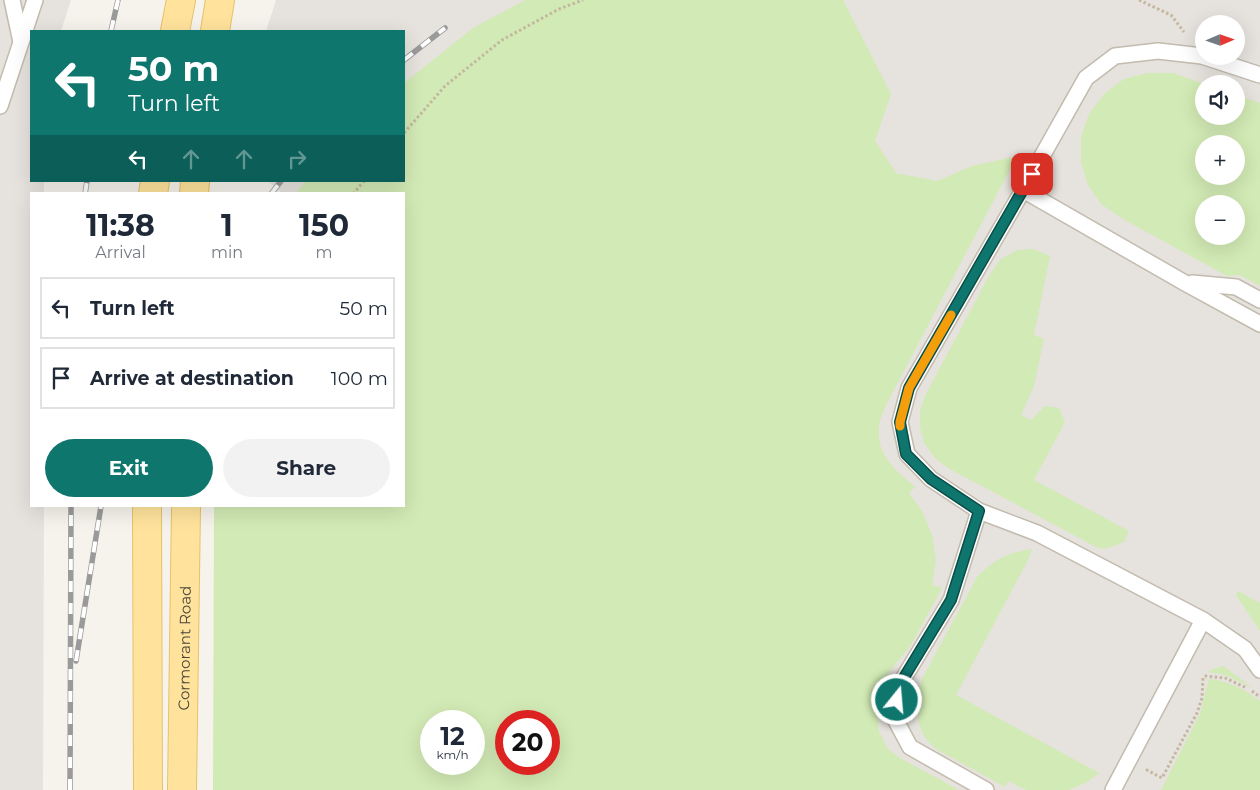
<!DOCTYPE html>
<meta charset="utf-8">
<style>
:root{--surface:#fff;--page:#f2f2f3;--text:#1f2937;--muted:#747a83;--line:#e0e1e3;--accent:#0f766e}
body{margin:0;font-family:Montserrat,sans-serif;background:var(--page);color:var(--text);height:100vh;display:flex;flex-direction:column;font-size:19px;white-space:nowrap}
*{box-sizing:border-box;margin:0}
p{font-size:16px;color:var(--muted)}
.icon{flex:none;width:28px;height:28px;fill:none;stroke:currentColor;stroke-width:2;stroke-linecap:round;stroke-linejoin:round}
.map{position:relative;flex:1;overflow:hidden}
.side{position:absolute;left:30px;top:192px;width:375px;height:315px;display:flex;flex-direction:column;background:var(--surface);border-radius:0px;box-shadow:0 5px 20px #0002}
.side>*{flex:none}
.guide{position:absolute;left:30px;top:30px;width:375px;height:152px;border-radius:0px;box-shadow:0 5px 20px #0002;background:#0f766e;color:#fff;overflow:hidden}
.needle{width:32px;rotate:88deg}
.fabs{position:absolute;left:1195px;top:15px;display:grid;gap:10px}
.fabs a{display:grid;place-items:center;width:50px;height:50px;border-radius:50%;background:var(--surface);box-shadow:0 5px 20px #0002;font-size:25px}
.speed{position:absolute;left:420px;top:710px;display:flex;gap:10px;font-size:25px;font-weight:700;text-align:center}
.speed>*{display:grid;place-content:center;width:65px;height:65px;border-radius:50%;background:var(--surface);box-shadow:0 5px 20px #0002;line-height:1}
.speed small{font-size:12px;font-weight:400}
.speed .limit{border:8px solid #d22;background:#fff;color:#111}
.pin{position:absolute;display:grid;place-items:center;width:42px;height:42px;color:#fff;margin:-21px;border-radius:10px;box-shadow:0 2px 8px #0006}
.me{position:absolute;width:55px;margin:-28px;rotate:17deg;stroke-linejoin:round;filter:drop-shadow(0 0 4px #0008)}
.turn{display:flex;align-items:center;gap:18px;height:105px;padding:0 15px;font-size:22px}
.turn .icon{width:65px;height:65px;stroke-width:2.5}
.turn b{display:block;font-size:35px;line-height:42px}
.lanes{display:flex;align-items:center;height:48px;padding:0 15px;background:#0003;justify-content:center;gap:25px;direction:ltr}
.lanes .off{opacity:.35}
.eta{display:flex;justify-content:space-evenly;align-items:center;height:85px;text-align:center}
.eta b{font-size:30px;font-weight:700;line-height:35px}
.primary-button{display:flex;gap:10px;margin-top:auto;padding:10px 15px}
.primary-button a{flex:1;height:58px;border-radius:30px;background:var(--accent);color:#fff;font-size:20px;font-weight:700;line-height:58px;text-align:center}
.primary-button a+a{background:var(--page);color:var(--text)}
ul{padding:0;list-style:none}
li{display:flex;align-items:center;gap:15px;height:62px;margin:0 10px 8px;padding:0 5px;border:2px solid var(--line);border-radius:0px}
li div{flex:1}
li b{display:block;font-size:19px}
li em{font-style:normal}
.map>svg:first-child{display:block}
.industrial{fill:#e6e2dd;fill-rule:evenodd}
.green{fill:#d2eab5;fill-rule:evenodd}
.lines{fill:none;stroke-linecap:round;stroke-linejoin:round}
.lane-casing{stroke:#c2bbae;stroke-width:18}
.primary-casing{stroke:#e6c16a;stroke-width:30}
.path{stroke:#c4b79f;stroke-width:3;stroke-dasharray:2.5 2.5;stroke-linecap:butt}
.lane{stroke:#fff;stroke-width:15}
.primary{stroke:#ffe39c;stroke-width:28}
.rail-casing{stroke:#9a9a9a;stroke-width:5.5}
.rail{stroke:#fff;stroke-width:4;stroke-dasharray:11;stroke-linecap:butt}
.route-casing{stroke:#0a4d48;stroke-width:12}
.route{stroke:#0f766e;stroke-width:9}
.slow{stroke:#f59e0b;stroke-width:9}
.labels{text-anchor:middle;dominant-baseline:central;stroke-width:5;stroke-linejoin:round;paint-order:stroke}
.street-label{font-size:15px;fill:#4b4439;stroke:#fff}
</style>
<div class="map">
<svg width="1260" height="790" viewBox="0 0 1260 790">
<rect width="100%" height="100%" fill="#f6f3ec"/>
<g class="industrial">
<polygon points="0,0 71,0 61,31 31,31 31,181 44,181 44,194 31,194 31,506 44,506 43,790 0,790"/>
<path d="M276,0H1260V790H854L404,506V194H283L268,181H404V31H266ZM1204,24H1236V56H1204ZM1204,84H1236V116H1204ZM1204,144H1236V176H1204ZM1204,204H1236V236H1204Z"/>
</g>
<g class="green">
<path d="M525,0H843L891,94L875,141L896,173L937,181L972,166L1017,156L885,407C883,413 879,420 879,426C876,456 895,470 915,487L909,493L923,513L932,535L936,560L932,585L942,588L911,645L890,671L880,689L877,710L879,731L887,748L900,758L959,790H213L214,506H404V194H296L305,181H404V83L473,28ZM431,721H474V764H431ZM506,721H549V764H506Z"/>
<path d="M1147,73H1173L1204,84V116H1236V95L1260,103V286L1240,275L1227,276L1123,219L1101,204L1088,185L1081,162V137L1089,114L1105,93L1124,79ZM1204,144H1236V176H1204ZM1204,204H1236V236H1204Z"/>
<path d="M1033,249L1050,256L1034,335L1044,339L1034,386L1021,415L1031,420L1045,406L1059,408L1065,422L1034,480L1129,531L1124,542C1115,545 1108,550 1098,548L948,468L935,458L924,443L920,427V410L926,394L990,274L1001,259L1017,250Z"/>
<path d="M1032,549L1027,562L956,695L1099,773L1087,782L1069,790H1026L1008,781L1005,787C989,778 973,769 958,761C950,756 941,753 934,747C913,730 916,703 922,679L977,577C995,559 1007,553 1032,549Z"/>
<polygon points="1238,591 1260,603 1260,631 1236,595"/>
<polygon points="1223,666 1253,688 1225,675 1208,672 1213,669"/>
<path d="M1209,679C1229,681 1244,689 1260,701V790H1161L1200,714Z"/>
</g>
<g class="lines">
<g class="lane-casing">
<g id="lane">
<polyline points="12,0 21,42"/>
<polyline points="1260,75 1202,56 1158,51 1115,56 1086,78 1023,190 1185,283 1260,324"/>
<polyline points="0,106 35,0"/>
<polyline points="1023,190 909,388 900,422 907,454 931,479 979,511 1037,533 1203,620"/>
<polyline points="1192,283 1236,287 1260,300"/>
<polyline points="979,511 951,600 900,684 894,717 910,747 986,790"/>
<polyline points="1113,790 1203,620 1245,649 1260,670"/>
</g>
</g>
<g class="primary-casing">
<g id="primary">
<polyline points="175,31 181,0"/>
<polyline points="215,31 220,0"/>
<polyline points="153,194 155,181"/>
<polyline points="194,194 195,181"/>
<polyline points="147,506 148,790"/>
<path id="s1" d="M182,790L186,506"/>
</g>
</g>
<g class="path">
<polyline points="1139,0 1171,15 1184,32"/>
<polyline points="404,133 445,86 502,40 559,9 583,0"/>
<polyline points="353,194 364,181"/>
<polyline points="1252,691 1260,697"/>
<polyline points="1147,771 1147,770 1162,778 1197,713 1202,698 1203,678 1206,676 1225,678 1247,688"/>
</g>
<use href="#lane" class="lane"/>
<use href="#primary" class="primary"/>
<g class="rail-casing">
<g id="rail">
<polyline points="111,31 118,0"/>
<polyline points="404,60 445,28"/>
<polyline points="85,194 87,181"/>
<polyline points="271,194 281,181"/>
<polyline points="76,661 101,506"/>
<polyline points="70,790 71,506"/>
</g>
</g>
<use href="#rail" class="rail"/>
</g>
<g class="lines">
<g class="route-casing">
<polyline id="route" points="897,700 900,684 951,600 979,511 931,479 906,454 900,422 909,388 1032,174"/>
</g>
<use href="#route" class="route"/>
<polyline class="slow" points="900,426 900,422 909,388 951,315"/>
</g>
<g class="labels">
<g class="street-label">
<text stroke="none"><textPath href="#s1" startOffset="142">Cormorant Road</textPath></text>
</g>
</g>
</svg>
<div class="fabs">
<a><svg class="needle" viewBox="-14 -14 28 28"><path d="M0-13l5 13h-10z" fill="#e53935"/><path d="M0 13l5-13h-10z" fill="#747a83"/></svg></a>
<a><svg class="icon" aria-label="sound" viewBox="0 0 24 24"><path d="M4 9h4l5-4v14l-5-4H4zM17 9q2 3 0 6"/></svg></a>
<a>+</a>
<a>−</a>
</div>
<div class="speed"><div>12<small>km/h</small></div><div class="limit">20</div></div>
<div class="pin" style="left:1032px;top:174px;background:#d93025"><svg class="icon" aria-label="arrive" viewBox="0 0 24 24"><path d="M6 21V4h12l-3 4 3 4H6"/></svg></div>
<svg class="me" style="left:897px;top:700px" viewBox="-20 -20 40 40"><circle r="17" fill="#0f766e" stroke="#fff" stroke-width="3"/><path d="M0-11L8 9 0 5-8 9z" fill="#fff"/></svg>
<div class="guide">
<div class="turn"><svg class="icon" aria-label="left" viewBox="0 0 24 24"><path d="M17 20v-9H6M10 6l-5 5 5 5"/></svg><div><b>50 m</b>Turn left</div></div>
<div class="lanes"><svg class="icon" aria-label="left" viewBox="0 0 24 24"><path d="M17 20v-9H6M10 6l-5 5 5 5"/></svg><svg class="icon off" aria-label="ahead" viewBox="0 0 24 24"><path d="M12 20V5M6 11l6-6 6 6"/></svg><svg class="icon off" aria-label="ahead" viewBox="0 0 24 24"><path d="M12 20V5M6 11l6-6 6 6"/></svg><svg class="icon off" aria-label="right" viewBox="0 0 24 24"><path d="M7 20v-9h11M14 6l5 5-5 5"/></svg></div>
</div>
<section class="side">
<div class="eta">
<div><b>11:38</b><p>Arrival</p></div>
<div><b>1</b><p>min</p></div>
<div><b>150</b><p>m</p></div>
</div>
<ul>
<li><svg class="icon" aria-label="left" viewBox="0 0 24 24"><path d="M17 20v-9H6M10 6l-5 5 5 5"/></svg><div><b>Turn left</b></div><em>50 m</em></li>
<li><svg class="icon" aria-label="arrive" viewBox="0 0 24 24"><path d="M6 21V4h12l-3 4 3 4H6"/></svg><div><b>Arrive at destination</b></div><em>100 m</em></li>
</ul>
<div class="primary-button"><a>Exit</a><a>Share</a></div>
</section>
</div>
